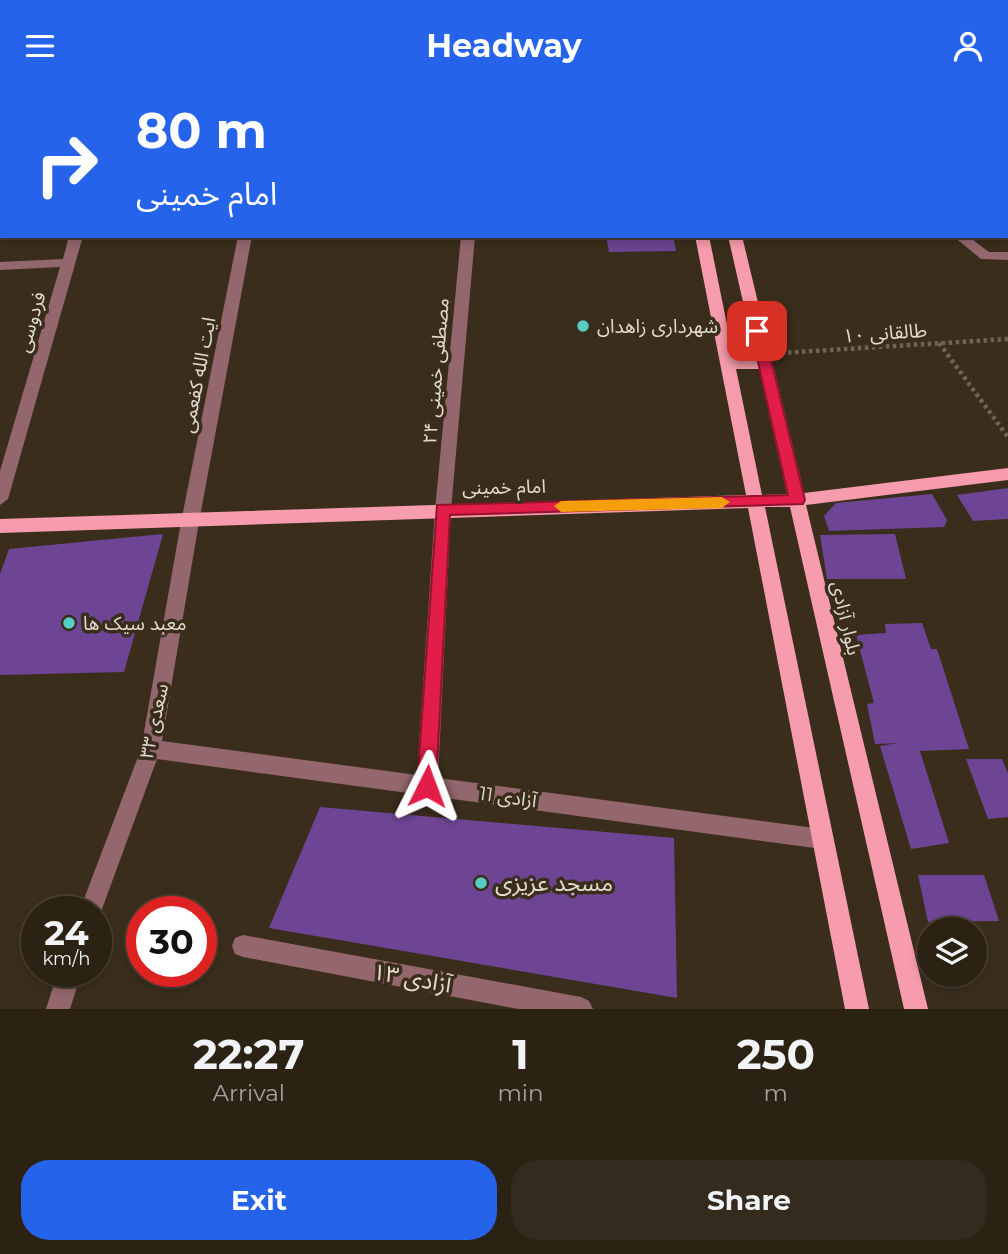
<!DOCTYPE html>
<meta charset="utf-8">
<style>
:root{--surface:#2c2214;--page:#342a1d;--text:#f1f3f6;--muted:#a6a4a0;--line:#483f34;--accent:#2563eb}
body{margin:0;font-family:Montserrat,"Noto Sans Arabic",sans-serif;background:var(--page);color:var(--text);height:100vh;display:flex;flex-direction:column;font-size:26px;white-space:nowrap}
*{box-sizing:border-box;margin:0}
p{font-size:23px;color:var(--muted)}
.icon{flex:none;width:38px;height:38px;fill:none;stroke:currentColor;stroke-width:2;stroke-linecap:round;stroke-linejoin:round}
.map{position:relative;height:918px;overflow:hidden}
.sheet{display:flex;flex-direction:column;background:var(--surface);flex:1}
.sheet>*{flex:none}
.hud{position:absolute;left:0px;top:0px;width:1008px;height:147px;box-shadow:0 4px 10px #0003,0 0 0 2px var(--line);background:#2563eb;color:#fff;overflow:hidden}
.tools{position:absolute;left:917px;top:826px;display:grid;gap:14px}
.tools a{display:grid;place-items:center;width:70px;height:70px;border-radius:50%;background:var(--surface);box-shadow:0 4px 10px #0003,0 0 0 2px var(--line);font-size:35px}
.speed{position:absolute;left:21px;top:805px;display:flex;gap:14px;font-size:35px;font-weight:700;text-align:center}
.speed>*{display:grid;place-content:center;width:91px;height:91px;border-radius:50%;background:var(--surface);box-shadow:0 4px 10px #0003,0 0 0 2px var(--line);line-height:1}
.speed small{font-size:18px;font-weight:400}
.speed .limit{border:10px solid #d22;background:#fff;color:#111}
.pin{position:absolute;display:grid;place-items:center;width:60px;height:60px;color:#fff;margin:-30px;border-radius:14px;box-shadow:0 4px 10px #0006}
.me{position:absolute;width:77px;margin:-38px;rotate:3deg;stroke-linejoin:round;filter:drop-shadow(0 0 5px #0008)}
.turn{display:flex;align-items:center;gap:24px;height:147px;padding:0 21px;font-size:32px}
.turn .icon{width:91px;height:91px;stroke-width:2.5}
.turn b{display:block;font-size:49px;line-height:60px}
.eta{display:flex;justify-content:space-evenly;align-items:center;height:119px;text-align:center}
.eta b{font-size:42px;font-weight:700;line-height:49px}
.cta{display:flex;gap:14px;margin-top:auto;padding:14px 21px}
.cta a{flex:1;height:80px;border-radius:28px;background:var(--accent);color:#fff;font-size:28px;font-weight:700;line-height:80px;text-align:center}
.cta a+a{background:var(--page);color:var(--text)}
header{display:flex;justify-content:space-between;align-items:center;height:91px;padding:0 21px;background:var(--accent);color:#fff;font-size:32px;font-weight:700}
.map>svg:first-child{display:block}
.building{fill:#6e4595}
.lines{fill:none;stroke-linecap:round;stroke-linejoin:round}
.path{stroke:#706555;stroke-width:4.5;stroke-dasharray:3.5 3.5;stroke-linecap:butt}
.minor{fill:#94676e;fill-rule:evenodd}
.major{fill:#f79cac;fill-rule:evenodd}
.route{fill:#e11d48;stroke:#92132f;stroke-width:2}
.slow{fill:#f59e0b}
.poi-dot{fill:#56cec3;stroke:#3a2d1b;stroke-width:2.5}
.labels{text-anchor:middle;dominant-baseline:central;stroke-width:7;stroke-linejoin:round;paint-order:stroke}
.street-label{font-size:19px;fill:#e3dbd0;stroke:#3a2d1b}
.poi-label{font-size:19px;fill:#e3dbd0;stroke:#3a2d1b;text-anchor:start}
.near-poi-label{font-size:23px;fill:#e3dbd0;stroke:#3a2d1b;text-anchor:start}
.near-street-label{font-size:23px;fill:#e3dbd0;stroke:#3a2d1b}
</style>
<header><svg class="icon" aria-label="menu" viewBox="0 0 24 24"><path d="M4 6h16M4 12h16M4 18h16"/></svg>Headway<svg class="icon" aria-label="person" viewBox="0 0 24 24"><circle cx="12" cy="8" r="4"/><path d="M4 21q1-7 8-7t8 7"/></svg></header>
<div class="map">
<svg width="1008" height="918" viewBox="0 0 1008 918">
<rect width="100%" height="100%" fill="#3a2d1b"/>
<g class="building">
<polygon points="606,145 673,145 676,160 609,161"/>
<polygon points="1008,397 1008,428 973,430 957,404"/>
<polygon points="932,403 947,429 944,436 829,440 824,425 836,412"/>
<polygon points="163,443 124,581 0,584 0,483 9,458"/>
<polygon points="895,443 906,488 827,488 820,444"/>
<polygon points="922,532 931,558 937,558 969,658 920,660 949,752 911,758 880,655 898,652 875,653 867,613 874,612 856,544 886,542 885,533"/>
<polygon points="966,668 1002,668 1008,682 1008,726 988,728"/>
<polygon points="320,716 674,747 677,907 269,837"/>
<polygon points="918,784 984,784 999,830 928,831"/>
</g>
<g class="lines">
<g class="path">
<polyline points="939,252 1008,346"/>
<polyline points="781,262 1008,248"/>
</g>
<g class="minor">
<rect x="109" y="0" width="12" height="2"/>
<polygon points="267,0 279,0 266,2"/>
<rect x="475" y="0" width="12" height="2"/>
<polygon points="915,0 927,0 928,2 916,2"/>
<rect x="0" y="35" width="2" height="8"/>
<rect x="1006" y="37" width="2" height="8"/>
<polygon points="1006,110 1008,111 1008,120 1006,119"/>
<polygon points="69,145 83,145 8,408 0,414 0,380 60,176 0,179 0,171 63,168"/>
<polygon points="238,145 252,145 199,431 162,650 417,684 435,419 461,145 475,145 451,419 438,687 822,738 830,741 833,748 830,755 822,758 157,668 98,829 96,821 79,821 141,658 181,431"/>
<polygon points="953,145 968,145 989,161 1008,161 1008,169 981,168"/>
<polygon points="243,844 581,906 589,910 593,918 518,918 243,866 235,863 232,855 235,847"/>
<polygon points="58,880 82,880 70,918 46,918"/>
</g>
<g class="major">
<rect x="667" y="0" width="12" height="2"/>
<polygon points="694,0 706,0 707,2 695,2"/>
<path d="M695,145H709L734,268H756L728,145H742L804,402L1008,377V389L806,414L928,918H904L790,416H765L869,918H845L748,417L0,442V428L746,404ZM736,278H759L787,403L762,404Z"/>
</g>
</g>
<polygon class="route" points="757,236 764,240 805,409 803,413 450,424 436,695 433,701 427,704 420,701 417,695 437,414 788,404 751,240"/>
<polygon class="slow" points="722,406 730,411 722,417 561,421 554,415 561,410"/>
<g class="poi-dot">
<circle cx="583" cy="235" r="7"/>
<circle cx="69" cy="532" r="7"/>
<circle cx="481" cy="792" r="7"/>
</g>
<g class="labels">
<g class="street-label">
<text transform="translate(31 231) rotate(-74)">فردوسی</text>
<text transform="translate(885 242) rotate(-4)">طالقانی ۱۰</text>
<text transform="translate(436 280) rotate(-85)">مصطفی خمینی ۲۴</text>
<text transform="translate(198 284) rotate(-79)">ایت الله کفعمی</text>
<text transform="translate(504 396) rotate(-1)">امام خمینی</text>
<text transform="translate(846 527) rotate(77)">بلوار آزادی</text>
<text transform="translate(154 630) rotate(-78)">سعدی ۳۳</text>
<text transform="translate(508 706) rotate(8)">آزادی 11</text>
</g>
<g class="poi-label">
<text x="597" y="235">شهرداری زاهدان</text>
<text x="83" y="532">معبد سیک ها</text>
</g>
<g class="near-poi-label">
<text x="495" y="792">مسجد عزیزی</text>
</g>
<g class="near-street-label">
<text transform="translate(412 887) rotate(10)">آزادی ۱۳</text>
</g>
</g>
</svg>
<div class="tools">
<a><svg class="icon" aria-label="layers" viewBox="0 0 24 24"><path d="M12 4l9 5-9 5-9-5zM3 14l9 5 9-5"/></svg></a>
</div>
<div class="speed"><div>24<small>km/h</small></div><div class="limit">30</div></div>
<div class="pin" style="left:757px;top:240px;background:#d93025"><svg class="icon" aria-label="arrive" viewBox="0 0 24 24"><path d="M6 21V4h12l-3 4 3 4H6"/></svg></div>
<svg class="me" style="left:427px;top:695px" viewBox="-20 -20 40 40"><path d="M0-17L14 15 0 8-14 15z" fill="#e11d48" stroke="#fff" stroke-width="4"/></svg>
<div class="hud">
<div class="turn"><svg class="icon" aria-label="right" viewBox="0 0 24 24"><path d="M7 20v-9h11M14 6l5 5-5 5"/></svg><div><b>80 m</b>امام خمینی</div></div>
</div>
</div>
<section class="sheet">
<div class="eta">
<div><b>22:27</b><p>Arrival</p></div>
<div><b>1</b><p>min</p></div>
<div><b>250</b><p>m</p></div>
</div>
<div class="cta"><a>Exit</a><a>Share</a></div>
</section>
